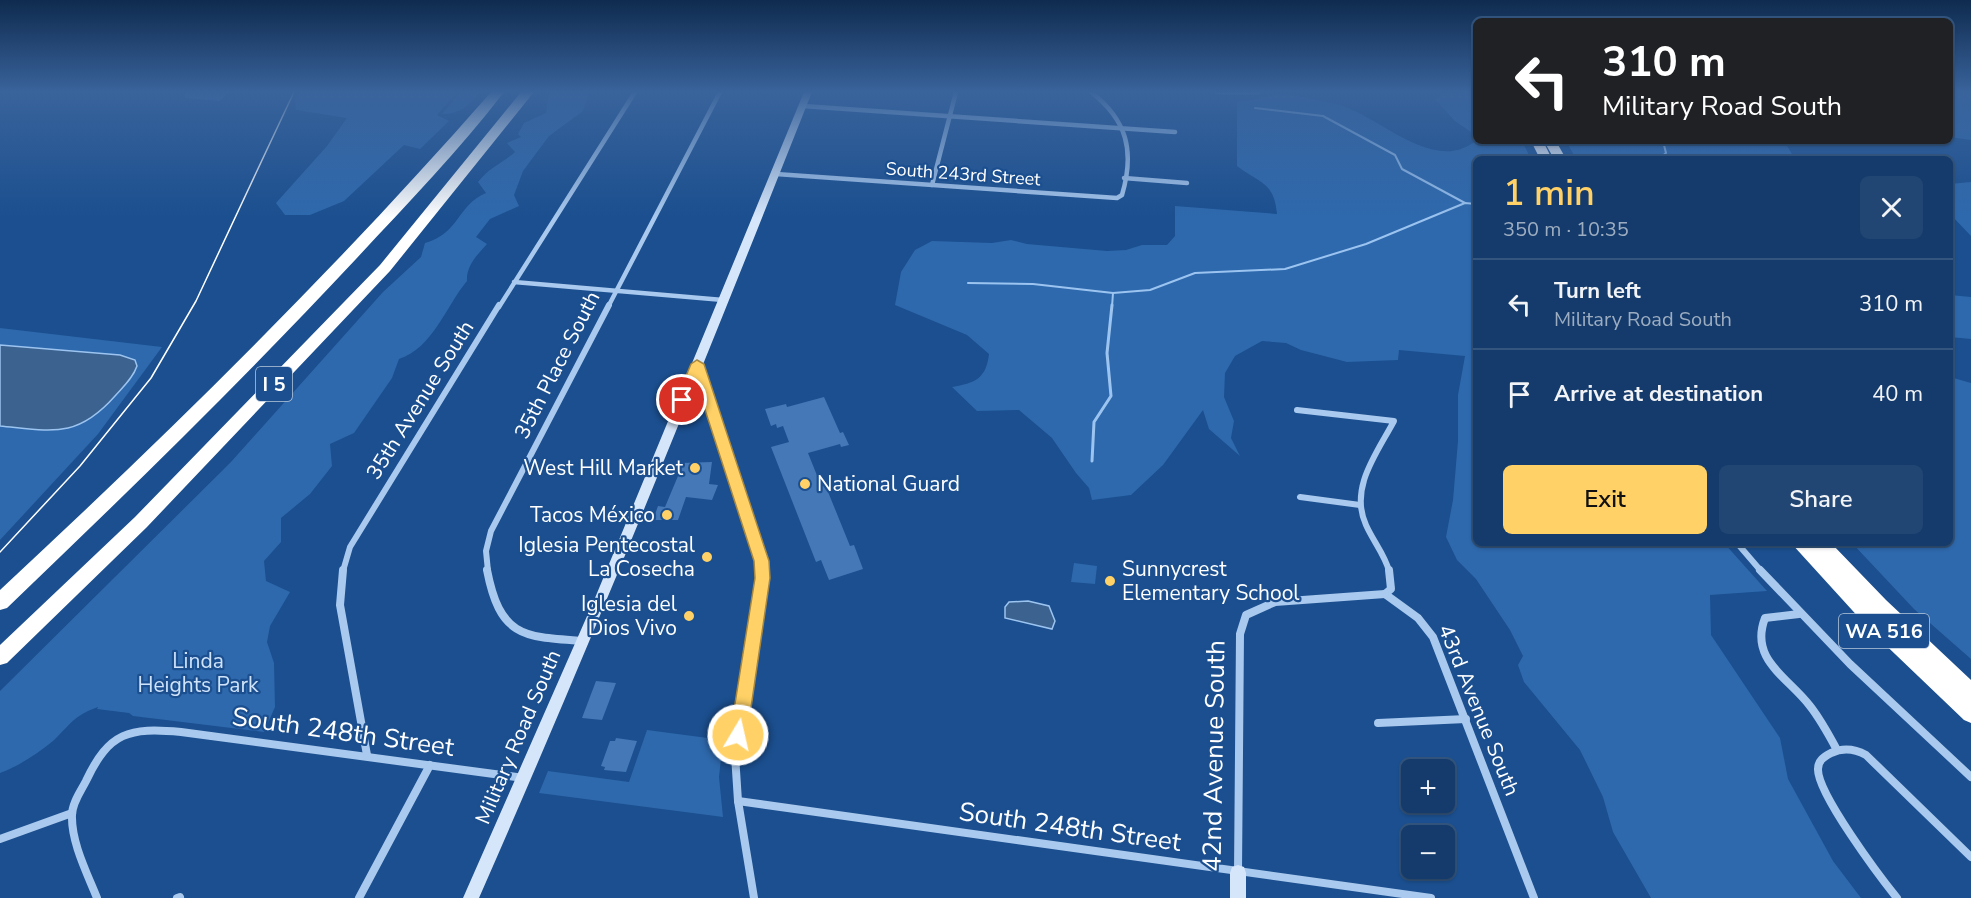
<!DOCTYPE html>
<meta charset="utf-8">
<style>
:root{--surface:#143b6b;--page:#214673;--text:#f1f3f6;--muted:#9dadc1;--line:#33557e;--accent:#ffd166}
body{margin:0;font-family:"Nunito Sans",sans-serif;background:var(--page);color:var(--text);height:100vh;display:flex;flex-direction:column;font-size:22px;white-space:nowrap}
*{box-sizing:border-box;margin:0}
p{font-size:20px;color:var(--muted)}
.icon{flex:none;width:33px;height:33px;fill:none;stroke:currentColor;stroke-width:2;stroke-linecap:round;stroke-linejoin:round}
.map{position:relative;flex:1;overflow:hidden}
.drawer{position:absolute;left:1473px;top:156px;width:480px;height:390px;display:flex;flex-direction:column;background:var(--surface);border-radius:9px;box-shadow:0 2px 4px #0004,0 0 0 2px var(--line)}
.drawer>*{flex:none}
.guide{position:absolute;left:1473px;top:18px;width:480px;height:126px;border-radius:9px;box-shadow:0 2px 4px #0004,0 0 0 2px var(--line);background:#202124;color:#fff;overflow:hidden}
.controls{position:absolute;left:1401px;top:759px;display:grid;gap:12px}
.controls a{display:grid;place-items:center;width:54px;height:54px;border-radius:9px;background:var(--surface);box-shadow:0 2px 4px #0004,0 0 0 2px var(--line);font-size:30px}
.pin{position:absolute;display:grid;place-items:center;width:51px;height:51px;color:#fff;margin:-26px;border:3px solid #fff;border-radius:50%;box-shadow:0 2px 6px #0007}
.me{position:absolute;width:66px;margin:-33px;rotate:9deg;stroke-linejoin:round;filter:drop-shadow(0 0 4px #0008)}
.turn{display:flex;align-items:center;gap:21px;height:126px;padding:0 30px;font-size:27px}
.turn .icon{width:78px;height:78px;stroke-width:2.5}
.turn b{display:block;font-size:42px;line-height:51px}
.round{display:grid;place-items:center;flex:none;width:63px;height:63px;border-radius:9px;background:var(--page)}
.head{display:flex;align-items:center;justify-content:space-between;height:102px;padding:0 30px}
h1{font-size:36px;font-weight:600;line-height:45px;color:var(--accent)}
.primary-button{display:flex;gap:12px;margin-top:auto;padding:12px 30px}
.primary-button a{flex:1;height:69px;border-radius:9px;background:var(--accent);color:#111;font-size:24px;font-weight:600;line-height:69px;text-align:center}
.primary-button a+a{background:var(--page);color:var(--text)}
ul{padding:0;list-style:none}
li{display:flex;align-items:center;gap:18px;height:90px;padding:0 30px;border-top:2px solid var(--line)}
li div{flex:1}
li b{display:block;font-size:22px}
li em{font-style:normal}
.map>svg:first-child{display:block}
.green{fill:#2e69ad}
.water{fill:#3c6290;stroke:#9cc4f0;stroke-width:1.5}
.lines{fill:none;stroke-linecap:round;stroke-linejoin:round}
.stream-far1{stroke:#9cc4f0;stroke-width:2}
.stream{stroke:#9cc4f0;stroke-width:3}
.building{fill:#4478b7}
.street-far2{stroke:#a9c9ee;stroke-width:4.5}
.street-far1{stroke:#a9c9ee;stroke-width:6}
.street{stroke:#a9c9ee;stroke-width:8}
.secondary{fill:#d6e6fa;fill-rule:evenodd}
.highway{fill:#fff;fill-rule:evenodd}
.tram{stroke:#fff;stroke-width:1.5}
.route{fill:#ffd166;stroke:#a68842;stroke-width:1.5}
.poi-dot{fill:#ffd166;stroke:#1b4f8f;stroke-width:2}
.labels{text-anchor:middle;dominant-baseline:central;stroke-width:4.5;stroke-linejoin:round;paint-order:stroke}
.far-street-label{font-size:18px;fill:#fff;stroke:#1b4f8f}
.shield{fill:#1b4f8f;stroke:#bbcadd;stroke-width:1.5}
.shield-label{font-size:20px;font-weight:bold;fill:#fff}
.street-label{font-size:21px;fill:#fff;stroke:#1b4f8f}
.poi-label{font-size:21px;fill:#fff;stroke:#1b4f8f;text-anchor:end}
.park-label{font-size:21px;fill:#cfe3fa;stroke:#1b4f8f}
.near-street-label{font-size:26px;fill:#fff;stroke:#1b4f8f}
</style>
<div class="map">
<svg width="1971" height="898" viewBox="0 0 1971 898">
<rect width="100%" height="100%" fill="#1b4f8f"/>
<g class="green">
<polygon points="299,92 457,92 437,115 449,121 420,149 404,145 344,201 310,215 285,215 276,203 327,146 347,118 296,110 295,101"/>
<path d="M461,92H479C470,106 459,114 442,114Z"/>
<path d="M549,92H589L583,111L549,136L523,171L514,195L519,206L490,219L476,237L487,244C477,255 466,266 467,281C446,306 433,348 399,359L392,378L354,433L330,444L332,466L310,494L281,518V542L264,561L266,581L290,592L270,626L267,642L274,663L275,707L264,732L133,716L129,713L97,709L98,707C73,716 71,724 53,741C37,754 19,766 0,773V691L230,463L383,292L421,257L425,243C460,233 457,205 486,193L478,182C490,167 501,164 515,152L507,143L521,137L518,134L524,123L546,113Z"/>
<polygon points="1971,92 1971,140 1950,137 1950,92"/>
<path d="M1444,93L1476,92V141H1522L1531,159H1476V543H1724L1767,591L1710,595L1711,635L1780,738L1788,779L1833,861L1861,898H1651L1613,832L1603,797L1580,750L1524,682L1518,665L1523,656L1510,630L1476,579L1457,560L1446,537L1453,500L1458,441V395L1465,356L1399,350L1398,360L1347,362L1301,350L1286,343L1262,341L1235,356L1225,373L1224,397L1234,421L1231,438L1240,456L1209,429L1203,410L1163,465L1131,495L1092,500L1089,488L1076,473L1052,438L1019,410L977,411L952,387C975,383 986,379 989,354L967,335L895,305L901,272L915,250L932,241L992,243L1011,240L1027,244L1107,251L1126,250L1142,245H1167L1175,236V206L1277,214C1274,182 1261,184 1237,166V102C1251,101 1264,97 1277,95C1291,93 1322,101 1336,104C1378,114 1432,174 1474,142L1471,132L1455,121L1436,100Z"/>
<polygon points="1566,141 1784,141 1795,159 1576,159"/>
<polygon points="1971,182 1971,236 1950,214 1950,184"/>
<polygon points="1950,295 1971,297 1971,339 1950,337"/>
<polygon points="0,328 162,347 98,434 0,540"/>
<polygon points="1950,377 1971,383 1971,659 1914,609 1852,543 1950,543"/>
<polygon points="1074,563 1097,566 1095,584 1071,582"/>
<polygon points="647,730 723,740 719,777 723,817 539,793 548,771 629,782"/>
</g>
<g class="water">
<path d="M0,345L120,355L135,360L137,366C133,378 123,387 115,396C77,439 52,431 0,426Z"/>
<polygon points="1028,601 1049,606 1055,621 1052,629 1005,618 1005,607 1009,602"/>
</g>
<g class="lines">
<g class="stream-far1">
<polyline points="1255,108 1323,116 1395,155 1402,169 1465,203"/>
<polyline points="1659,159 1666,153 1663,141"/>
<polyline points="968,283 1033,284 1113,293 1150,290 1195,273 1285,269 1366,244 1465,203 1476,204"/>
<polyline points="1112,307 1113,293"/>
</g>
<polyline class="stream" points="1092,461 1094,422 1111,396 1107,353 1112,305"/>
</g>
<g class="building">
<polygon points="185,92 229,92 219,101 185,98"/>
<polygon points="824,397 840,433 843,432 849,445 841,447 840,444 808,453 818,478 822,477 850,546 854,545 863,569 829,580 821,560 816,562 771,447 789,442 783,426 777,428 776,424 771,426 765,409 786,404 787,407"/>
<polygon points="712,462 709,484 718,485 712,500 686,497 678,520 653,520 658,506 665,507 678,476 680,463"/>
<polygon points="596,681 616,683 602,720 582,718"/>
<polygon points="616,738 637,741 626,772 604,770 605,767 601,766 610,741 615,741"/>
</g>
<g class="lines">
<g class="street-far2">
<polyline points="1217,92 1259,92"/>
<polyline points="803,106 1175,132"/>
<path d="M776,174L1117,198L1122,195C1135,151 1127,120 1091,92"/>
<polyline points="1124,178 1187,183"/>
<polyline points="932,185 956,92"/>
<polyline points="514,282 723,300"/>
<polyline points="499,307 635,92"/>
<polyline points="608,307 720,92"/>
</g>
<g class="street-far1">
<polyline points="698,366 762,561 762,571"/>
<path d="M1297,410L1394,421C1377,453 1349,488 1366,525C1373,541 1385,555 1389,571"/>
<polyline points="1300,497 1360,505"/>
<polyline points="1737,543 1761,571"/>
<polyline points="343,571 350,547 499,305"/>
<polyline points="488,571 486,551 491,531 609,305"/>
</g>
<g class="street">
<polyline points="343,570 340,605 367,755"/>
<path d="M487,570C500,637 523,637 583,641"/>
<polyline points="1760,570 1850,664 1971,777"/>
<polyline points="1385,594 1391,589 1389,570"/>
<polyline points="1385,594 1418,618 1433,637 1534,898"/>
<path d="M1799,614L1765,618C1749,660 1788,677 1810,706C1821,720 1829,735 1837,750"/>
<polyline points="1378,723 1466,719"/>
<polyline points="738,801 1431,898"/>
<polyline points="0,839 72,813"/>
<polyline points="1238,872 1240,634 1246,615 1275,602 1385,594"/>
<path d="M97,898C87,873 71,842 72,815C72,803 81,791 86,781C109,732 129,727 181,732L524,778"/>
<polyline points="177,898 180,897"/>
<polyline points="359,898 430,765"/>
<polyline points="754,898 738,801 735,755 762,570"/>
<path d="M1897,898C1880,877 1817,793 1818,769C1818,760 1824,757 1831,753C1844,747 1855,749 1866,755L1971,857"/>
</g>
<g class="secondary">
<path d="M804,92H812C705,362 596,632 479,898H463L595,598Z"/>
<polygon points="1238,865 1244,867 1246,873 1246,898 1230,898 1230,873 1232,867"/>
</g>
<g class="highway">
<path d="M491,92H504C459,151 406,205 356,259C244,379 126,494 7,608L0,610V590C171,431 337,268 491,92Z"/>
<polygon points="521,92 534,92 390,271 147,527 7,663 0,665 0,645 135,517 380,265"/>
<polygon points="1531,141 1543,141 1552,159 1540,159"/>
<polygon points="1544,141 1556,141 1566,159 1554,159"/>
<polygon points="1791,543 1831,543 1886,600 1971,680 1971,723 1964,720 1872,632"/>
</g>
<polyline class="tram" points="0,552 80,466 151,378 196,301 294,92"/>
</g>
<linearGradient id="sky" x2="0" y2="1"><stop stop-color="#0f2b4f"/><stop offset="0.42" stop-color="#39639b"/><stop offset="1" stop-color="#39639b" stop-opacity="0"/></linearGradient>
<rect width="1971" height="218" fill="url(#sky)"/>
<polygon class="route" points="697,360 704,364 769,561 770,578 747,735 744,740 738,743 733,740 730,735 755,578 754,561 696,382 687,404 682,405 676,400 691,364"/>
<g class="poi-dot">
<circle cx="695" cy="468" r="6"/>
<circle cx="805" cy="484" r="6"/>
<circle cx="667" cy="515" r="6"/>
<circle cx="707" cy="557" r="6"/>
<circle cx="1110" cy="581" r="6"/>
<circle cx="689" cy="616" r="6"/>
</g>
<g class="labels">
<g class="far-street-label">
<text transform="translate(963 174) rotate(4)">South 243rd Street</text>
</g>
<g class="shield">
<rect x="256" y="367" width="36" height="34" rx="4.5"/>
<rect x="1839" y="614" width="90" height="34" rx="4.5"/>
</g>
<g class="shield-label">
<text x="274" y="384">I 5</text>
<text x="1884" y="631">WA 516</text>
</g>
<g class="street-label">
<text transform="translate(557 365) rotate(-63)">35th Place South</text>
<text transform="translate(420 400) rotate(-58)">35th Avenue South</text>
<text transform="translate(1479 710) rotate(68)">43rd Avenue South</text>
<text transform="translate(518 737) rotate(-67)">Military Road South</text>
</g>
<g class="poi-label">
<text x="683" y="468">West Hill Market</text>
<text x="817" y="484" text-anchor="start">National Guard</text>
<text x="655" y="515">Tacos México</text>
<text x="695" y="545">Iglesia Pentecostal<tspan x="695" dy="24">La Cosecha</tspan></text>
<text x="1122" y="569" text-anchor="start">Sunnycrest<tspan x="1122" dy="24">Elementary School</tspan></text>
<text x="677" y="604">Iglesia del<tspan x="677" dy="24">Dios Vivo</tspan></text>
</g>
<g class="park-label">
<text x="198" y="661">Linda<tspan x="198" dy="24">Heights Park</tspan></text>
</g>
<g class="near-street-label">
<text transform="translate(343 732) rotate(8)">South 248th Street</text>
<text transform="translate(1214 756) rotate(-89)">42nd Avenue South</text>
<text transform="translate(1070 827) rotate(8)">South 248th Street</text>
</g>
</g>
</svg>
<div class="controls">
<a>+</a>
<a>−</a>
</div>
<div class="pin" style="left:682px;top:400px;background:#d93025"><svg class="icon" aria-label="arrive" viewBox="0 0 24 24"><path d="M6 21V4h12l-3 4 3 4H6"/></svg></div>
<svg class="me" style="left:738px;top:735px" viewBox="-20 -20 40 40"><circle r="17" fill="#ffd166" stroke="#fff" stroke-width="3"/><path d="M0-11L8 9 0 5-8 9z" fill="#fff"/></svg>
<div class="guide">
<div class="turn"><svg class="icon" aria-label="left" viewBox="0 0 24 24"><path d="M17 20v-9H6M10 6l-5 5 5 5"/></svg><div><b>310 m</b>Military Road South</div></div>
</div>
<section class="drawer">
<div class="head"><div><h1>1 min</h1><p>350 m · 10:35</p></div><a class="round"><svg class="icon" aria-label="close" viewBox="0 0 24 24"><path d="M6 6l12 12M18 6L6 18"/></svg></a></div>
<ul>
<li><svg class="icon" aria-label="left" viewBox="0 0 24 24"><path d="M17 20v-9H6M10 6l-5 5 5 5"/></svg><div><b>Turn left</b><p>Military Road South</p></div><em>310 m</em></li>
<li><svg class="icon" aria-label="arrive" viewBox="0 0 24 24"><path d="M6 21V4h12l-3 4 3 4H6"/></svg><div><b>Arrive at destination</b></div><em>40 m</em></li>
</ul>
<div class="primary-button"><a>Exit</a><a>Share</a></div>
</section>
</div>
